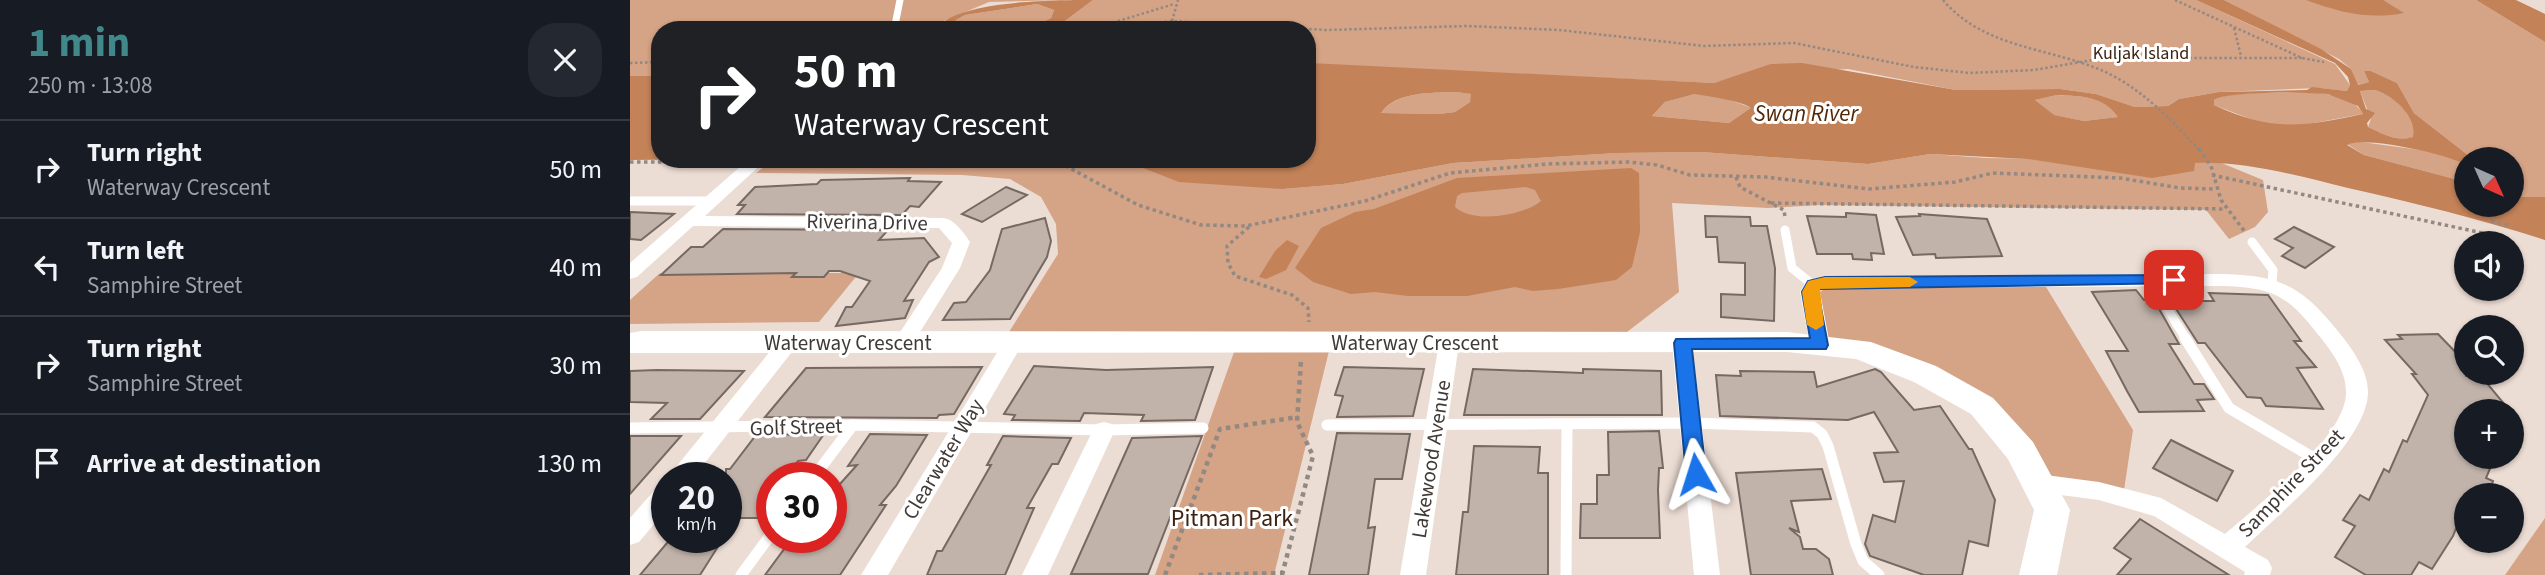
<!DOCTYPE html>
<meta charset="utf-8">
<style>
:root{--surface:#171b24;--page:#242831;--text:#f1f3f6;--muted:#9ea1a6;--line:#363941;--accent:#408889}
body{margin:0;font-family:"Source Sans 3",sans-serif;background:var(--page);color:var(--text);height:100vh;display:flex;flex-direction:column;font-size:26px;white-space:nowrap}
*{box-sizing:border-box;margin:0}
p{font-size:23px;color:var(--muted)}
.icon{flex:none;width:38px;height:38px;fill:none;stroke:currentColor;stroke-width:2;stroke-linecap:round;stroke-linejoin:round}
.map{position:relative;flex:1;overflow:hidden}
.side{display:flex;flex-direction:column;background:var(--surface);width:630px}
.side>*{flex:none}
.top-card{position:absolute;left:21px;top:21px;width:665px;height:147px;border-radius:28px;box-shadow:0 2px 5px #0004;background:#202124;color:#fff;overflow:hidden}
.needle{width:46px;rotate:135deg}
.tools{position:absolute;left:1824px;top:147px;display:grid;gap:14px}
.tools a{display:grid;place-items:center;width:70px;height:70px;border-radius:50%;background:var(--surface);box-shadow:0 2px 5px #0004;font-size:35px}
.speed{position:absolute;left:21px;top:462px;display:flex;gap:14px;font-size:35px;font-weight:700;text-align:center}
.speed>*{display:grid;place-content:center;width:91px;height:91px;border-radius:50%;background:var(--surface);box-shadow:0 2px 5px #0004;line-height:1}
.speed small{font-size:18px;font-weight:400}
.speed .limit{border:10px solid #d22;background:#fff;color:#111}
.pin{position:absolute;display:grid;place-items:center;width:60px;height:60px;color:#fff;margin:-30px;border-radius:14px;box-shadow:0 4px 10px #0006}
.me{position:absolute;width:77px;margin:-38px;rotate:354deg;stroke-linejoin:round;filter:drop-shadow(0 0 5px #0008)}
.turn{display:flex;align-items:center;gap:24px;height:147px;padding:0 28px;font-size:32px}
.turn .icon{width:91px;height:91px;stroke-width:2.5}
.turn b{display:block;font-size:49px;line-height:60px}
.round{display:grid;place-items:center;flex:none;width:74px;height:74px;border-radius:28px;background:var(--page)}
.overview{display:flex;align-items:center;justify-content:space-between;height:119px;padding:0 28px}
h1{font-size:42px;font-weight:700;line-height:52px;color:var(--accent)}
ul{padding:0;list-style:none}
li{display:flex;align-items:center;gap:21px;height:98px;padding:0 28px;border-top:2px solid var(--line)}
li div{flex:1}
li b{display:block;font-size:26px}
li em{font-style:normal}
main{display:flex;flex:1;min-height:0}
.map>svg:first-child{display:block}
.green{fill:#d5a385}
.water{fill:#c38258;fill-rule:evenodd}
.building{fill:#c1b3aa;stroke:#766962;stroke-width:2}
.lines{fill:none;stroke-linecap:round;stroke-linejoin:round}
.path-far2{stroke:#938983;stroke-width:2.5;stroke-dasharray:2.5 2.5;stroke-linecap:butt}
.path-far1{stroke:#938983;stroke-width:3.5;stroke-dasharray:3.5 3.5;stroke-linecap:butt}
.path{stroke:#938983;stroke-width:4.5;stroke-dasharray:4.5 4.5;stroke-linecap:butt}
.lane-far2{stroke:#fff;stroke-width:7}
.lane-far1{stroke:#fff;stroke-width:9}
.lane{stroke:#fff;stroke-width:11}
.street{fill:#fff;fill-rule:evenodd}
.secondary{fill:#fff;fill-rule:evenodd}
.route{fill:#1a73e8;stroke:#114b97;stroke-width:2}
.slow{fill:#f59e0b}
.labels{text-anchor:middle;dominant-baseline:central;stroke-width:6;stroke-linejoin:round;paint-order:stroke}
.far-park-label{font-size:18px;fill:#3e2210;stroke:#fff}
.street-label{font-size:21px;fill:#403a37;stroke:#fff}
.water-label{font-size:23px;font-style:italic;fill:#532706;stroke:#fff}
.near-park-label{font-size:24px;fill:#3e2210;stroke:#fff}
</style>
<main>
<section class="side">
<div class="overview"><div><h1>1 min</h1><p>250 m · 13:08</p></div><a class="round"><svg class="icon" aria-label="close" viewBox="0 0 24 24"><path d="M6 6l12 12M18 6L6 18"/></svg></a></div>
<ul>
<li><svg class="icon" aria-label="right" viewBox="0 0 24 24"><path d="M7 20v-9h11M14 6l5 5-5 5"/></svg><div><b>Turn right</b><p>Waterway Crescent</p></div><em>50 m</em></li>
<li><svg class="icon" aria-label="left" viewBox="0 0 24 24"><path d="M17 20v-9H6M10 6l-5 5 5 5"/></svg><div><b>Turn left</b><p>Samphire Street</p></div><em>40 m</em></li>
<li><svg class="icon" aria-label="right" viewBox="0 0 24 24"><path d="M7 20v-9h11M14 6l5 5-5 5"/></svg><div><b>Turn right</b><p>Samphire Street</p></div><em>30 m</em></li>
<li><svg class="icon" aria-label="arrive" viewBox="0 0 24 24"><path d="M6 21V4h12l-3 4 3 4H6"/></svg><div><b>Arrive at destination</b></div><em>130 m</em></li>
</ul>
</section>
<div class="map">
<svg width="1915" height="575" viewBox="0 0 1915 575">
<rect width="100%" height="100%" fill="#ecddd4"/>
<g class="green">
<polygon points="0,0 432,0 359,2 309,23 307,30 30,30 30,76 0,76"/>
<polygon points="463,0 1566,0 1705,64 1720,85 1717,91 1690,88 1589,92 1549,99 1538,106 1505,107 1466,94 1430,89 1326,90 1218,69 1112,75 1084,83 677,64 677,30 423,30"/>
<polygon points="1594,0 1846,0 1915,42 1915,197 1891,197 1881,192 1881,159 1843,159 1784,113 1767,83 1741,71 1734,71 1739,82 1727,85 1721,69 1709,59"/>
<polygon points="407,4 424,10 421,18 394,30 321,30 326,20 335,15"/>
<path d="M1744,90C1763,94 1788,117 1784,137C1766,142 1753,134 1738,127L1741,119L1730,91Z"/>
<path d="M826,92L842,94L840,102L825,112L809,114L751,113C767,91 802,93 826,92Z"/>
<path d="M1656,92C1679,92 1721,91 1733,114L1667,126L1636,125L1584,105V100C1595,92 1639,93 1656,92Z"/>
<polygon points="1065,94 1087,95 1122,108 1099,123 1022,116 1035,102"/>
<path d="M1427,95C1451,96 1474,96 1489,117L1454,121L1423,115L1405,100Z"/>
<polygon points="1724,141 1798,151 1821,157 1836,165 1836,182 1734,155 1717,144"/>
<polygon points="1071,152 1238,164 1300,154 1356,158 1589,162 1633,180 1638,212 1625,227 1599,239 1576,210 1190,205 1138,208 1042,203 1049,292 997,332 379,332 428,254 426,224 411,197 380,179 332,175 126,173 144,159 490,159 653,189 713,184 823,163 987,153"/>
<polygon points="30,273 229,273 189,322 0,324 0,300"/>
<polygon points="1413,282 1503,430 1493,497 1408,483 1352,406 1190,345 1183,285"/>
<polygon points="699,351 644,575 525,575 604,352"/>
<polygon points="1915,518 1915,575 1875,575"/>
</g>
<g class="water">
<path d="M463,0L423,30H394L421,18L424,10L407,4L335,15L326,20L321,30H307C321,0 429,0 463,0Z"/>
<path d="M1566,0H1594L1691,49L1721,69L1728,85L1739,82L1734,71H1741L1767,83L1784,113L1843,159H1836V165C1819,154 1731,135 1717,145L1734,155L1836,182V205H1881V192L1891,197H1915V240C1850,219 1784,203 1718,188C1669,176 1616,161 1565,163L1564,171L1522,178L1398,159L1300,154L1238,164L1071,152L987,153L823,163L713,184L653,189L549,182L490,159H677V64L680,63L1084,83L1141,64L1172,63L1326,90L1430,89L1466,94L1505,107L1538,106L1549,99L1589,92L1677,90L1682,87L1717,91L1720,85L1718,77L1705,63ZM1744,90C1762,94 1788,117 1783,137C1766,142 1753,134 1738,127L1737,123L1745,113L1736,109L1730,91ZM826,92L841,94L840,102L825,112L809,114L751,113C766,91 802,93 826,92ZM1656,92L1698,94L1728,106L1733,114C1672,127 1642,132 1584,105V100C1594,93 1640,93 1656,92ZM1065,94C1077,96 1113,101 1121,108L1099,123L1022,116L1035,102ZM1427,95C1450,96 1474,96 1488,117L1454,121L1424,115L1405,100Z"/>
<path d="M1676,0H1753L1774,13C1738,20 1709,12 1676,0Z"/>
<polygon points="1846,0 1886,0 1915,14 1915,42"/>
<polygon points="0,76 30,76 30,159 101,159 0,160"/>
<path d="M1001,168L1009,173L1010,232L1002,267L986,280L928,289L903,291L885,287L837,296H778L745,292L721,294L683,282L665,268L691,228L725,212L744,209L827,178ZM896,187L905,190L911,201C893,216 843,224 825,207L827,196L832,193Z"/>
<polygon points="657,240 669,246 656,270 636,279 629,277 645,251"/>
</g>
<g class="building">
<polygon points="280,178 278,181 311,182 289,207 280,206 272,215 107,214 115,205 108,205 125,187 187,184 191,180"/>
<polygon points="376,187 397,195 352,222 332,214"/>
<polygon points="0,212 44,214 11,240 0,239"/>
<polygon points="1216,213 1246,215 1254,254 1241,253 1242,260 1223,259 1222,254 1187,254 1177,216 1216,217"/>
<polygon points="1289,214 1357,219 1372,256 1306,258 1305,254 1283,255 1266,217 1290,216"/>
<polygon points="1075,216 1120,217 1121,226 1137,226 1145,268 1144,321 1091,317 1091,294 1115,295 1115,263 1089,262 1087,237 1076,237"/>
<polygon points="415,218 421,241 417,257 380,319 313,320 324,303 336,302 360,270 372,229"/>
<polygon points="1664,227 1704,247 1675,268 1652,256 1663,248 1645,239"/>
<polygon points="93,229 258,230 249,240 294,238 309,257 299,262 274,301 283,300 275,318 206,326 216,307 222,307 240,281 210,271 199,271 194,277 162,277 166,273 31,275 61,247 73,247"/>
<polygon points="1506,290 1514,300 1524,300 1549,344 1539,344 1564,384 1574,384 1584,399 1567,400 1574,411 1509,412 1497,391 1476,351 1498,351 1462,292"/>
<polygon points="1579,293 1638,295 1671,341 1664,341 1686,367 1667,368 1693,409 1636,406 1631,398 1617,397 1575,343 1568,343 1541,301 1584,301"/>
<polygon points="1808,334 1836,363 1836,376 1851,376 1880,411 1836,410 1836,457 1865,457 1856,478 1863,481 1858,495 1836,495 1836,503 1823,536 1802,569 1789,562 1781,575 1736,575 1705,557 1725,526 1713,520 1730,495 1739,500 1754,469 1759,472 1773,440 1777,442 1798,395 1782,374 1786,374 1755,340 1772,339 1768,335"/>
<polygon points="404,366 476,370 583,367 565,420 511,421 514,415 454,413 450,421 382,420 385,415 374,414"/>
<polygon points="352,367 324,414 309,415 307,418 135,417 176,368"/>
<polygon points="714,367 794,369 783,416 707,417 713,396 705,395"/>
<polygon points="843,369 953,373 953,369 1031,371 1032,415 834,415"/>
<polygon points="1245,369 1251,372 1284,410 1310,406 1339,449 1342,449 1365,500 1358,546 1339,541 1332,575 1294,575 1240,556 1235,544 1243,515 1265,522 1274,481 1254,482 1244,453 1268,452 1244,412 1218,420 1090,416 1086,375 1111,376 1110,371 1184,372 1187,387"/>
<polygon points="27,370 114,371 70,419 21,419 37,403 0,402 0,371"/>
<polygon points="1029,431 1033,468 1029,468 1028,490 1030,538 950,538 951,504 967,504 967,475 979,475 978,432"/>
<polygon points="707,433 780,434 772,479 745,479 738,528 745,527 738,575 679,575"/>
<polygon points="194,434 176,460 168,461 155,478 142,478 142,518 110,518 96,535 96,469 100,469 126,435"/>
<polygon points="240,434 297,435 266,486 250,505 256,505 210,575 135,575 163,537 201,537 201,494 227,465 218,466"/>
<polygon points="0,436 51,436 0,494"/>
<polygon points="373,436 441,438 428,464 422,464 397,508 404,508 375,575 297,575 307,551 312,551 361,465 357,465"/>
<polygon points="572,436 518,574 441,574 502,438"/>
<polygon points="1541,440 1603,471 1587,501 1523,468"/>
<polygon points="844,446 910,447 908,473 918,473 918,575 826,575 833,512 838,512"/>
<polygon points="1192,469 1201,499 1161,501 1169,532 1159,528 1170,537 1173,549 1186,549 1199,559 1203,575 1121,575 1106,473"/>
<polygon points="1510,519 1599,575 1487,575 1501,559 1484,548"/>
<polygon points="42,537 94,537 70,575 10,575"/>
</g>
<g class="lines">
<g class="path-far2">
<path d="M1313,0C1354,48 1416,47 1471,70C1509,86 1543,121 1570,151"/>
<polyline points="1545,0 1672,58 1694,62"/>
<polyline points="542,21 548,0"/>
<polyline points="1604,28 1611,56"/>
<polyline points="459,30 544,4"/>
<polyline points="465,30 542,21 696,30 838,26 929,30 1074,46 1164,43 1284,67 1339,73 1404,70 1474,58 1672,58"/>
<polyline points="0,63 30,62"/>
</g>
<g class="path-far1">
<polyline points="1569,149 1581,166 1591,200 1615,232"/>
<polyline points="423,159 508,205 571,225 616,226 735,201 820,173 917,164 999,162 1027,165 1060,175 1135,177 1239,189 1325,182 1363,173 1490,178 1550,188 1585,189"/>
<polyline points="0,162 99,162"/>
<polyline points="1582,175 1871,237"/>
<polyline points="1106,177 1110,187 1154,210 1155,217"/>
<polyline points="1141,203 1596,209"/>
<polyline points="1861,221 1878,225"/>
<polyline points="619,227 597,246 598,263 605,276 662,295 678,308 679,322"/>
</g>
<g class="path">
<polyline points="535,575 590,429 668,417"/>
<polyline points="569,575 653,573"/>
<polyline points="652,575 683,456 667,422 671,360"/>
</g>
<g class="lane-far2">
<polyline points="250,30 265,28"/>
<polyline points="264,30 270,0"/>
</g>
<g class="lane-far1">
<polyline points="0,201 82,201"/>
<polyline points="1155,230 1162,268 1183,285"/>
<polyline points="1622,242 1643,270 1642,284"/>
<polyline points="1519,279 1556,339"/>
</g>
<g class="lane">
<polyline points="1555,338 1599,408 1689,461"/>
<polyline points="697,425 1061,423 1183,427 1192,434 1198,446 1226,544 1233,561 1249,575"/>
<polyline points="0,428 223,425 474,430 573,428"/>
<polyline points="183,478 223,425"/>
<polyline points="111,575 142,533"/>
<polyline points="936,575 937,424"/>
</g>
<g class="street">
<path d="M119,159H137L75,216L314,218C325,220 334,233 340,242L330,268L280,348L273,350L263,343L312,268L322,243L309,228L63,226L7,277L0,279V263Z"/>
<path d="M1595,274C1647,276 1668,284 1702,324C1717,342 1739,368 1738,394C1735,444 1650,513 1615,547L1638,560L1642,568L1640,575H1614L1615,572L1524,516L1469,500L1408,492L1400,490L1396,483L1400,476L1408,474L1469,482L1531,498L1595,534C1628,505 1714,439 1716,394C1717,370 1700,349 1686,332C1657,295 1642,288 1595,286L1195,288L1190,292L1200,345L1190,352L1180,345L1170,292L1176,281L1195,276Z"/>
<polygon points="158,336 165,338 168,343 165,348 63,478 37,478 151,338"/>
<polygon points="383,336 393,343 258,575 231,575 376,338"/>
<polygon points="819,336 829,343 796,575 770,575 809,343"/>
<polygon points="1052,336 1062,343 1090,575 1064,575 1042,343"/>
<polygon points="474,422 482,424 485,430 418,575 392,575 463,430 466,424"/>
<polygon points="37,483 37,509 9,542 0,545 0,518 29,485"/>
</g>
<polygon class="secondary" points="11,331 1157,332 1241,342 1306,366 1363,398 1403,442 1440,510 1427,575 1389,575 1404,510 1378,459 1341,414 1284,382 1226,359 1157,352 0,353 0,333"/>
</g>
<polygon class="route" points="1544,275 1550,276 1550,283 1190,289 1188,292 1198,345 1196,349 1062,349 1076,474 1073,479 1059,479 1056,474 1044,343 1046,339 1180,338 1172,292 1178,281 1195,277"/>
<polygon class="slow" points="1195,277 1280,277 1288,282 1280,287 1190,289 1194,325 1186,330 1177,325 1172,292 1178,281"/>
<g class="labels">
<g class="far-park-label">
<text x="1511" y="53">Kuljak Island</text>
</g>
<g class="street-label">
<text transform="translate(237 222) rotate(1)">Riverina Drive</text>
<text x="218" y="343">Waterway Crescent</text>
<text x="785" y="343">Waterway Crescent</text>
<text transform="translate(166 427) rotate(-2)">Golf Street</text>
<text transform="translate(313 459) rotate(-59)">Clearwater Way</text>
<text transform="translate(801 459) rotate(-81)">Lakewood Avenue</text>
<text transform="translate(1661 483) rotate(-46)">Samphire Street</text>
</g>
<g class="water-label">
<text x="1176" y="113">Swan River</text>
</g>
<g class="near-park-label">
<text x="602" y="518">Pitman Park</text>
</g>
</g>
</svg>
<div class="tools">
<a><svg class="needle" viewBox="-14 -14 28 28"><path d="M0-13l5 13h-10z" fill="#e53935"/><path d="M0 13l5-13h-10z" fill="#9ea1a6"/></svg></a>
<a><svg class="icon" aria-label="sound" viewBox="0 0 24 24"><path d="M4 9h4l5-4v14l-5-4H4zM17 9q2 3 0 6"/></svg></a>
<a><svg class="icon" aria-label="search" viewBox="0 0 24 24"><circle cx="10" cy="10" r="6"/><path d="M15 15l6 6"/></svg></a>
<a>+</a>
<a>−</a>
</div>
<div class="speed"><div>20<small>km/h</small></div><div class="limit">30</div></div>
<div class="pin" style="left:1544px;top:280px;background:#d93025"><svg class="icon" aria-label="arrive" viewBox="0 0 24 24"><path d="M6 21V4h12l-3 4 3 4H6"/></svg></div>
<svg class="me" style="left:1066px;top:474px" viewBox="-20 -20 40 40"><path d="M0-17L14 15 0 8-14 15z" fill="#1a73e8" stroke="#fff" stroke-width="4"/></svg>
<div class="top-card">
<div class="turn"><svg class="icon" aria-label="right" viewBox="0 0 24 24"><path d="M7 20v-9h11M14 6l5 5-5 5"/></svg><div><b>50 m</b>Waterway Crescent</div></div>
</div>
</div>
</main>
